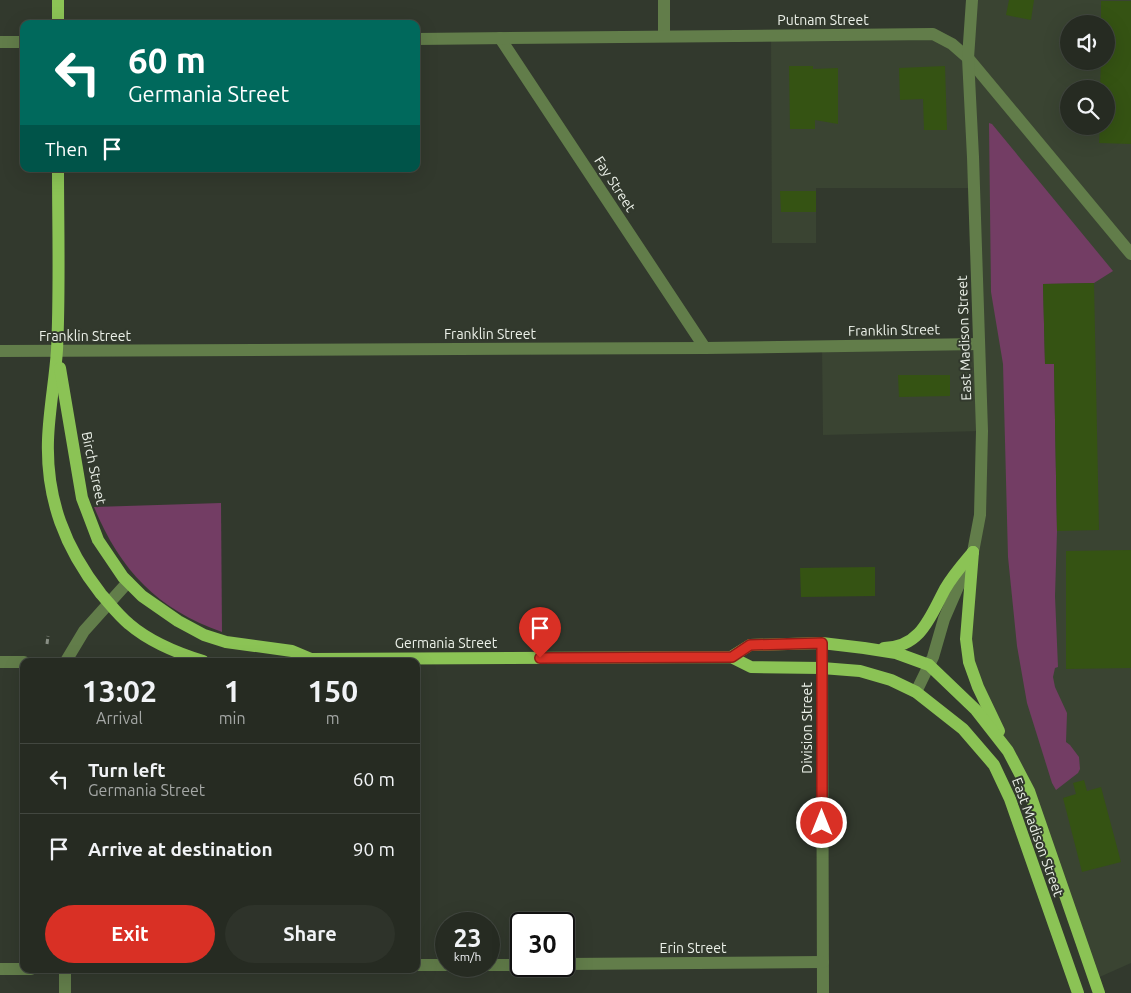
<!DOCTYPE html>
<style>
:root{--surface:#262b22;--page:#2e332a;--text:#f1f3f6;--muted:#a4a7a5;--line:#424740;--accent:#d93025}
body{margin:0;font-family:Ubuntu,sans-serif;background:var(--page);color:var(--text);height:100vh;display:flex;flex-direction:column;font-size:19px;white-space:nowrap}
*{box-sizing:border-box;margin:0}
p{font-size:16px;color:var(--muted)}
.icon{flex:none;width:28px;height:28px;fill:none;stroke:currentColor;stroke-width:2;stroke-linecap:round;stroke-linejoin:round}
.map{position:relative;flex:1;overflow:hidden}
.side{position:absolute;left:20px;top:658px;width:400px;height:315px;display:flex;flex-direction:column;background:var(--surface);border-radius:10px;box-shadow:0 5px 20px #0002,0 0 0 1px var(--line)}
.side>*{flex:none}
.hud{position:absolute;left:20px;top:20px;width:400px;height:152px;border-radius:10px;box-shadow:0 5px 20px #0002,0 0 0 1px var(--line);background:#00695c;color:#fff;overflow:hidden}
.fabs{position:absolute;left:1060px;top:15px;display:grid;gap:10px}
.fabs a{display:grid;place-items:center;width:55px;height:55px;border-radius:50%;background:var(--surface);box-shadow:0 5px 20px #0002,0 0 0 1px var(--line);font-size:25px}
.speed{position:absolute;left:435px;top:912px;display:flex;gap:10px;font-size:25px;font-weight:700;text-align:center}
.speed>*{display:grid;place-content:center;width:65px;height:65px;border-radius:50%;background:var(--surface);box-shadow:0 5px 20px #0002,0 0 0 1px var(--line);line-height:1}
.speed small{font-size:12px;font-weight:400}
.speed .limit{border:2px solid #111;border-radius:8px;background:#fff;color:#111}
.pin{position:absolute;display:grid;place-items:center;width:42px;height:42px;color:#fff;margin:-51px -21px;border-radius:50% 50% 50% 0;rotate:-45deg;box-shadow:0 0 5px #0007}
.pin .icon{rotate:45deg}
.me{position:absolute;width:55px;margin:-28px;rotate:0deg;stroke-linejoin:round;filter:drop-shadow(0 0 4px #0008)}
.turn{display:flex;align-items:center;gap:18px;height:105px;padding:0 25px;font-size:22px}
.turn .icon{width:65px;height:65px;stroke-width:2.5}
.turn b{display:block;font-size:35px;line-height:42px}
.then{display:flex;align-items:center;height:48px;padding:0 25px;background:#0003;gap:10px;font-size:19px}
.eta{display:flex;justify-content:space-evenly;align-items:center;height:85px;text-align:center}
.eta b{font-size:30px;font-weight:600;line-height:35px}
.cta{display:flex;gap:10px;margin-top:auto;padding:10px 25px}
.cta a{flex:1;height:58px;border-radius:30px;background:var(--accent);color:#fff;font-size:20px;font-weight:600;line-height:58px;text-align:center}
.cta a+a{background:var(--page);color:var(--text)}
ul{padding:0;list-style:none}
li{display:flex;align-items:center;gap:15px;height:70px;padding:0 25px;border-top:1px solid var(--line)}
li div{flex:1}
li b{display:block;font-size:19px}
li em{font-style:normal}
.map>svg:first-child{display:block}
.built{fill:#3a4432;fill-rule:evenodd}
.green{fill:#733d64}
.building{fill:#355313}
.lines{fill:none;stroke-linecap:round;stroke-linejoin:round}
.path{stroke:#898f85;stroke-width:3;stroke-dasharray:5 2.5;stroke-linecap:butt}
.minor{stroke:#627d4a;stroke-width:12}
.major{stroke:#8bc355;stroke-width:12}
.route-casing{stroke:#8d1f18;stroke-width:12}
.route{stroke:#d93025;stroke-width:9}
.labels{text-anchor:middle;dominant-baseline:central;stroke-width:4;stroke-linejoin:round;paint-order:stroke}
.street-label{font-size:14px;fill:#ecf1e9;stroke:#32392d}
</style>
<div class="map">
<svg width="1131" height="993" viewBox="0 0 1131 993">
<rect width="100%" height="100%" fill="#32392d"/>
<path class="built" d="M972,0H1131V963L1095,979L1029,791L969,662L982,431L823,435L822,346L979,344L973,188H816V243H772L771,35L933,34L968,58ZM1069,24H1106V61H1069ZM1069,89H1106V126H1069Z"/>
<g class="green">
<polygon points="989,123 992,124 1113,271 1094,283 1043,284 1045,363 1054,364 1057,531 1055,596 1058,667 1055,668 1053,677 1055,687 1067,713 1066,742 1070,745 1079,757 1080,769 1078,773 1056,790 1052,783 1027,703 1017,646 1008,557 1003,364 991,292"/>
<path d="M221,503L222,632C157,609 120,570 94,507Z"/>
</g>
<g class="building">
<polygon points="1009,0 1034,0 1031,20 1006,15"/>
<polygon points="1101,1 1131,1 1131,144 1099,143 1100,126 1106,126 1106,89 1100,89 1101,61 1106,61 1106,24 1101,24"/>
<polygon points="789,66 813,66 813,69 838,68 838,124 815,120 815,129 790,129"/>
<polygon points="945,66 947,130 924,130 923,99 900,100 899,68"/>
<polygon points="780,191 816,191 816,212 781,212"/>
<polygon points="1094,283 1099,530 1057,531 1054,364 1045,364 1043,284"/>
<polygon points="898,375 950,375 950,396 899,397"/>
<polygon points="1131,550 1131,668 1066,669 1066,551"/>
<polygon points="875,567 875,596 801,597 800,568"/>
<polygon points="1084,780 1087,791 1101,787 1121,862 1082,872 1063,798 1076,794 1073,783"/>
</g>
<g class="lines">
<polyline class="path" points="47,644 48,636"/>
<g class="minor">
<polyline points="664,0 664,36"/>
<polyline points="500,38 705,348"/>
<polyline points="416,39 933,34 952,44 968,58 1131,254"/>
<polyline points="0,42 24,42"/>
<polyline points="0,351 705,348 979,344"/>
<polyline points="822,643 823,993"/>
<polyline points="66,661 84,631 128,582"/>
<polyline points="0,662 24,662"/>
<polyline points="916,692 933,657 944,619 973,552 980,515 982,431 973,157 968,58 972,0"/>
<polyline points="564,964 823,962"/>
<polyline points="416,965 446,965"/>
<polyline points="489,965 521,965"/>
<polyline points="0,969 31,969"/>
<polyline points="65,969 65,993"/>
</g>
<g class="major">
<polyline points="58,0 58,24"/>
<path d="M58,169C58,229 60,290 57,350C55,380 49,410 48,440C46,499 65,548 101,594C110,604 118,615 129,624C150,642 177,653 203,661"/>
<polyline points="60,368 82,498 98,540 123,577 142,596 178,621 204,635 226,642 292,651 311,659"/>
<polyline points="973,552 966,639 969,662 978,687 999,731"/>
<path d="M884,648C921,647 930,617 945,589C953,575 963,564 973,552"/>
<polyline points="731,657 750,645 822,643 864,648 896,653 929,665 976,710 1008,751 1029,791 1099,993"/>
<polyline points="305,661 311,659 731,657 751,667 822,668 860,671 891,680 916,692 963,729 994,765 1010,799 1078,993"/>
</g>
</g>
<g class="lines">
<g class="route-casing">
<polyline id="route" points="540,658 732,657 750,645 822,643 822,823"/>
</g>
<use href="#route" class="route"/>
</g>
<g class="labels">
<g class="street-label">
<text x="823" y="20">Putnam Street</text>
<text transform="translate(615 184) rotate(57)">Fay Street</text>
<text transform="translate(894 330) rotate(-1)">Franklin Street</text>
<text x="490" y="334">Franklin Street</text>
<text x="85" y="336">Franklin Street</text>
<text transform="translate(964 338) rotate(-92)">East Madison Street</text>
<text transform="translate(94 468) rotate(78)">Birch Street</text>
<text x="446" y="643">Germania Street</text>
<text transform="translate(807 728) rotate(-90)">Division Street</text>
<text transform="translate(1038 837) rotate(70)">East Madison Street</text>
<text x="693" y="948">Erin Street</text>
</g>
</g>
</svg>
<div class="fabs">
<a><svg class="icon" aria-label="sound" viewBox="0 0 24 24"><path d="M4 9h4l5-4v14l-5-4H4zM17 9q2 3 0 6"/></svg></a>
<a><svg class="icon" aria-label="search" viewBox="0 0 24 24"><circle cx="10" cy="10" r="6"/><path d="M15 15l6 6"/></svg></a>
</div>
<div class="speed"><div>23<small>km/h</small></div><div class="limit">30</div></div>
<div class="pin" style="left:540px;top:658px;background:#d93025"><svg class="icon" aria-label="arrive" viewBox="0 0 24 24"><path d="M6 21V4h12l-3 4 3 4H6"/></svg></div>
<svg class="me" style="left:822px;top:823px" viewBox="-20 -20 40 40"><circle r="17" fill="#d93025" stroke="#fff" stroke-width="3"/><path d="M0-11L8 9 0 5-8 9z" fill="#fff"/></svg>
<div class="hud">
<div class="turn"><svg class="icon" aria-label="left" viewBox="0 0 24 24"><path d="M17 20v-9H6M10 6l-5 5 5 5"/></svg><div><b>60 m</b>Germania Street</div></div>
<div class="then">Then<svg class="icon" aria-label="arrive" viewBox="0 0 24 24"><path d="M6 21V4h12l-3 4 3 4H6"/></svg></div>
</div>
<section class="side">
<div class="eta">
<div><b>13:02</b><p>Arrival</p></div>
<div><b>1</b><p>min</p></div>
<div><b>150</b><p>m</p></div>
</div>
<ul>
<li><svg class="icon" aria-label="left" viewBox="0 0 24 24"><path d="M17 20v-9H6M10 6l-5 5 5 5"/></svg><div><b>Turn left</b><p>Germania Street</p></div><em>60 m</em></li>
<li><svg class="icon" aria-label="arrive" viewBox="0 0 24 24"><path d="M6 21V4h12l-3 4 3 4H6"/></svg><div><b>Arrive at destination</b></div><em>90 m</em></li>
</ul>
<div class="cta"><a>Exit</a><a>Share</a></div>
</section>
</div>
